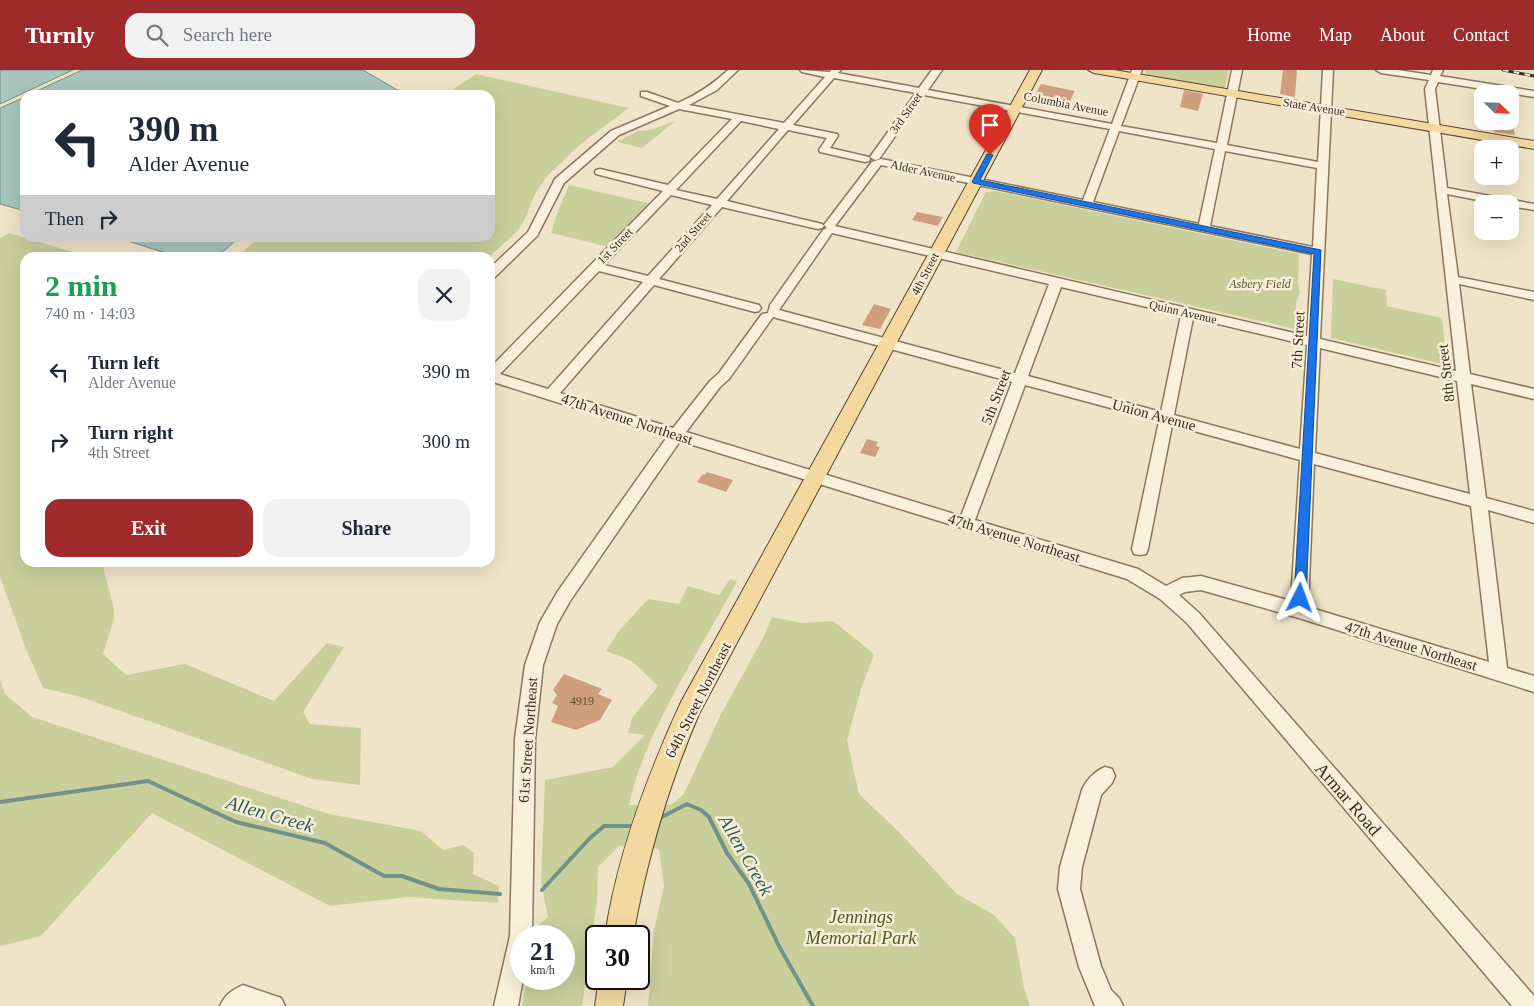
<!DOCTYPE html>
<meta charset="utf-8">
<style>
:root{--surface:#fff;--page:#f2f2f3;--text:#1f2937;--muted:#747a83;--accent:#9e2a2b}
body{margin:0;font-family:"Times New Roman",serif;background:var(--page);color:var(--text);height:100vh;display:flex;flex-direction:column;font-size:19px;white-space:nowrap}
*{box-sizing:border-box;margin:0}
p{font-size:16px;color:var(--muted)}
.icon{flex:none;width:28px;height:28px;fill:none;stroke:currentColor;stroke-width:2;stroke-linecap:round;stroke-linejoin:round}
.map{position:relative;flex:1;overflow:hidden}
.details{position:absolute;left:20px;top:182px;width:475px;height:315px;display:flex;flex-direction:column;background:var(--surface);border-radius:15px;box-shadow:0 5px 20px #0002}
.details>*{flex:none}
.hud{position:absolute;left:20px;top:20px;width:475px;height:152px;border-radius:15px;box-shadow:0 5px 20px #0002;background:#fff;color:var(--text);overflow:hidden}
.needle{width:32px;rotate:113deg}
.controls{position:absolute;left:1474px;top:15px;display:grid;gap:10px}
.controls a{display:grid;place-items:center;width:45px;height:45px;border-radius:10px;background:var(--surface);box-shadow:0 5px 20px #0002;font-size:25px}
.speed{position:absolute;left:510px;top:855px;display:flex;gap:10px;font-size:25px;font-weight:700;text-align:center}
.speed>*{display:grid;place-content:center;width:65px;height:65px;border-radius:50%;background:var(--surface);box-shadow:0 5px 20px #0002;line-height:1}
.speed small{font-size:12px;font-weight:400}
.speed .limit{border:2px solid #111;border-radius:8px;background:#fff;color:#111}
.pin{position:absolute;display:grid;place-items:center;width:42px;height:42px;color:#fff;margin:-51px -21px;border-radius:50% 50% 50% 0;rotate:-45deg;box-shadow:0 0 5px #0007}
.pin .icon{rotate:45deg}
.me{position:absolute;width:55px;margin:-28px;rotate:3deg;stroke-linejoin:round;filter:drop-shadow(0 0 4px #0008)}
.turn{display:flex;align-items:center;gap:18px;height:105px;padding:0 25px;font-size:22px}
.turn .icon{width:65px;height:65px;stroke-width:2.5}
.turn b{display:block;font-size:35px;line-height:42px}
.then{display:flex;align-items:center;height:48px;padding:0 25px;background:#0003;gap:10px;font-size:19px}
.round{display:grid;place-items:center;flex:none;width:52px;height:52px;border-radius:15px;background:var(--page)}
.head{display:flex;align-items:center;justify-content:space-between;height:85px;padding:0 25px}
h1{font-size:30px;font-weight:800;line-height:38px;color:#1e9e55}
.primary-button{display:flex;gap:10px;margin-top:auto;padding:10px 25px}
.primary-button a{flex:1;height:58px;border-radius:15px;background:var(--accent);color:#fff;font-size:20px;font-weight:800;line-height:58px;text-align:center}
.primary-button a+a{background:var(--page);color:var(--text)}
ul{padding:0;list-style:none}
li{display:flex;align-items:center;gap:15px;height:70px;padding:0 25px}
li div{flex:1}
li b{display:block;font-size:19px}
li em{font-style:normal}
header{display:flex;align-items:center;gap:30px;box-sizing:border-box;height:70px;padding:0 25px;background:var(--accent);color:#fff}
header strong{font-size:24px}
nav{display:flex;gap:28px;margin-inline-start:auto;font-size:18px}
.search{width:350px;height:45px;background:var(--page);display:flex;align-items:center;gap:12px;box-sizing:border-box;padding:0 18px;border-radius:15px;color:var(--muted);font-size:19px}
.map>svg:first-child{display:block}
.green{fill:#c9cf9b}
.water{fill:#a9c4bc;stroke:#6f938a}
.lines{fill:none;stroke-linecap:round;stroke-linejoin:round}
.stream{stroke:#6f938a;stroke-width:4}
.building{fill:#cf9f7d}
.minor-casing{stroke:#8d765c;stroke-width:3}
.major-casing{stroke:#5b4430;stroke-width:2}
.minor{fill:#faf1dc;fill-rule:evenodd}
.major{fill:#f3d9a0;fill-rule:evenodd}
.rail-casing{stroke:#3d2e20;stroke-width:3}
.rail{stroke:#f7eed8;stroke-width:2;stroke-dasharray:5.5;stroke-linecap:butt}
.route{fill:#1a73e8;stroke:#114b97}
.labels{text-anchor:middle;dominant-baseline:central;stroke-width:5;stroke-linejoin:round;paint-order:stroke}
.far-street-label{font-size:12px;fill:#3d2e20;stroke:#f7eed8}
.far-park-label{font-size:12px;font-style:italic;fill:#4d5a26;stroke:#f7eed8}
.number-label{font-size:12px;fill:#624a37}
.street-label{font-size:15px;fill:#3d2e20;stroke:#f7eed8}
.near-street-label{font-size:18px;fill:#3d2e20;stroke:#f7eed8}
.near-park-label{font-size:18px;font-style:italic;fill:#4d5a26;stroke:#f7eed8}
.near-water-label{font-size:19px;font-style:italic;fill:#2f5d5a;stroke:#f7eed8}
</style>
<header>
<strong>Turnly</strong>
<div class="search"><svg class="icon" aria-label="search" viewBox="0 0 24 24"><circle cx="10" cy="10" r="6"/><path d="M15 15l6 6"/></svg>Search here</div>
<nav><a>Home</a><a>Map</a><a>About</a><a>Contact</a></nav>
</header>
<div class="map">
<svg width="1534" height="936" viewBox="0 0 1534 936">
<rect width="100%" height="100%" fill="#f0e4c8"/>
<g class="green">
<polygon points="1146,0 1229,0 1225,17 1222,18 1149,6 1145,3"/>
<polygon points="476,4 629,38 582,73 546,107 535,124 524,151 516,163 489,187 237,187 258,168 490,168 490,25 445,25"/>
<polygon points="675,51 642,78 617,72 638,61 650,60"/>
<polygon points="569,115 652,134 609,177 551,163 558,141"/>
<polygon points="995,121 1299,184 1298,214 1300,222 1296,233 1295,259 956,182 986,122"/>
<polygon points="9,163 90,187 25,188 25,492 102,493 114,539 114,549 103,584 126,605 185,594 274,631 327,573 344,577 303,642 310,654 361,658 360,715 312,709 81,627 43,618 26,579 0,507 0,168"/>
<polygon points="1333,209 1386,220 1387,236 1442,248 1447,295 1331,268"/>
<path d="M730,509L737,511C701,580 645,660 629,735H671L684,724L720,646L763,568L772,547L802,553L833,551L874,584L861,619L847,670L859,724L899,762L957,824L993,844L1015,868L1024,918L1030,936H648L654,860L664,816L659,779L635,774L619,776L598,797L597,831L582,936H522L526,909H564V866H532L533,859L548,847L541,812L545,710L613,697L645,665L628,663L632,648L658,616L632,591L606,581L619,561L648,529L679,534L688,516L719,525Z"/>
<polygon points="0,610 5,624 32,647 329,744 421,761 443,780 463,775 474,783 473,804 499,816 498,833 408,827 330,836 152,743 41,866 0,876"/>
</g>
<g class="water">
<polygon points="0,0 73,0 0,34"/>
<polygon points="82,0 363,0 406,25 28,25"/>
<polygon points="25,27 25,141 0,134 0,38"/>
<path d="M118,168H238C231,174 223,184 213,187C187,194 144,175 118,168Z"/>
</g>
<g class="lines">
<g class="stream">
<polyline points="0,732 148,711 236,752 325,773 384,806 402,806 439,819 500,824"/>
<polyline points="658,749 687,734 701,740 709,747 727,783 749,814 780,878 813,936"/>
<polyline points="542,820 589,769 604,756 636,756"/>
</g>
</g>
<g class="building">
<polygon points="1283,0 1297,0 1295,27 1280,24"/>
<polygon points="1041,14 1075,21 1067,37 1045,33 1043,36 1030,34"/>
<polygon points="1184,20 1203,24 1198,41 1180,37"/>
<polygon points="1493,51 1512,51 1515,65 1494,62"/>
<polygon points="917,142 943,147 938,156 912,150"/>
<polygon points="874,234 891,239 880,259 862,255"/>
<polygon points="867,369 878,372 876,376 880,377 875,387 860,383"/>
<polygon points="707,402 733,410 726,422 697,412 703,404 705,405"/>
<polygon points="564,604 602,619 598,624 612,630 600,650 576,660 551,652 558,636 552,633 557,625 553,620"/>
</g>
<g class="lines">
<g class="minor-casing">
<g id="minor">
<path d="M728,0H738L717,20L689,35L784,53L825,7L802,2L800,0L830,2L831,0H841L838,3L919,18L932,0H942L928,20L1112,54L1132,0H1142L1121,56L1217,73L1232,0H1242L1227,75L1318,92L1323,0H1333L1320,269L1456,301L1425,19L1429,10L1381,3L1376,0H1398L1431,5L1433,0H1443L1440,6L1534,21V27L1438,12L1435,19L1447,118L1534,134V140L1510,136V134H1498L1447,124L1458,207L1534,222V230L1459,214L1470,304L1534,319V329L1471,314L1486,428L1534,441V453L1488,440L1507,598L1534,606V622L1299,548L1201,520L1185,522L1179,525L1199,543L1534,926V936H1512L1187,553L1160,529L1127,509L680,371L570,531L557,554L543,595L535,669L532,866H521V909H523L518,936H494L510,866L515,669L525,595L540,552L558,521L667,367L490,311V298L663,121L596,104L595,102L596,100L600,99L668,115L732,49L679,39L619,65L564,113L537,166L494,208L490,209V198L528,162L555,109L611,61L670,36L641,26V22H647L678,33C698,24 712,15 728,0ZM834,8L916,23L870,87L875,90L879,89L924,25L1110,59L1083,130L881,89L872,92L824,155L827,158L823,160L770,235L768,243L762,244L719,303L710,311L673,358L560,323L654,215L755,242L759,241L761,238L759,235L659,209L722,137L818,159L822,158L824,156L822,154L727,131L788,60L827,68L819,80L820,82L865,92L869,91L870,89L869,87L830,78L838,66L837,64L793,55ZM741,51L779,59L717,129L676,120ZM1119,61L1215,79L1199,154L1093,132ZM1225,81L1317,98L1313,177L1210,156ZM881,95L1312,184L1307,266L835,156ZM671,125L712,135L648,206L604,195ZM832,163L1049,214L1015,303L779,240ZM599,201L643,212L548,319L500,304ZM1061,217L1181,245L1161,342L1028,306ZM773,247L1012,312L961,446L686,362L720,317L729,309ZM1193,248L1307,275L1300,379L1174,345ZM1320,278L1457,311L1470,424L1315,383ZM1025,315L1159,351L1132,479L1134,484L1140,485L1146,484L1148,479L1172,355L1300,390L1291,531L1201,506L1182,508L1166,516L1138,499L975,450ZM1314,394L1471,436L1489,592L1308,537Z"/>
<path d="M1105,697L1112,699L1115,706L1112,713L1101,725L1082,797L1080,819L1101,896L1111,920L1119,928L1123,936H1095L1079,897L1058,819L1060,797L1082,720C1086,710 1095,701 1105,697Z"/>
<path d="M243,915L281,928L285,936H220C225,925 232,920 243,915Z"/>
</g>
</g>
<g class="major-casing">
<g id="major">
<path d="M1030,0H1042L699,644C668,716 647,789 633,866H605C617,785 647,706 681,632Z"/>
<polygon points="1088,0 1114,0 1534,71 1534,79 1094,3"/>
<polygon points="599,909 627,909 623,936 595,936"/>
</g>
</g>
<use href="#minor" class="minor"/>
<use href="#major" class="major"/>
<g class="rail-casing">
<polyline id="rail" points="1503,0 1534,6"/>
</g>
<use href="#rail" class="rail"/>
</g>
<polygon class="route" points="987,84 993,85 980,110 1321,180 1306,528 1304,531 1295,531 1294,528 1314,184 973,113 972,112"/>
<g class="labels">
<g class="far-street-label">
<text transform="translate(1066 34) rotate(11)">Columbia Avenue</text>
<text transform="translate(1314 37) rotate(9)">State Avenue</text>
<text transform="translate(906 43) rotate(-55)">3rd Street</text>
<text transform="translate(923 101) rotate(12)">Alder Avenue</text>
<text transform="translate(693 162) rotate(-49)">2nd Street</text>
<text transform="translate(615 176) rotate(-46)">1st Street</text>
<text transform="translate(925 204) rotate(-62)">4th Street</text>
<text transform="translate(1183 242) rotate(13)">Quinn Avenue</text>
</g>
<g class="far-park-label">
<text x="1260" y="214">Asbery Field</text>
</g>
<g class="number-label">
<text x="582" y="631">4919</text>
</g>
<g class="street-label">
<text transform="translate(1298 270) rotate(-87)">7th Street</text>
<text transform="translate(1446 303) rotate(-97)">8th Street</text>
<text transform="translate(996 327) rotate(-69)">5th Street</text>
<text transform="translate(1154 345) rotate(15)">Union Avenue</text>
<text transform="translate(627 349) rotate(18)">47th Avenue Northeast</text>
<text transform="translate(1014 468) rotate(17)">47th Avenue Northeast</text>
<text transform="translate(1411 576) rotate(17)">47th Avenue Northeast</text>
<text transform="translate(698 630) rotate(-63)">64th Street Northeast</text>
<text transform="translate(528 670) rotate(-86)">61st Street Northeast</text>
</g>
<g class="near-street-label">
<text transform="translate(1348 729) rotate(49)">Armar Road</text>
</g>
<g class="near-park-label">
<text x="861" y="847">Jennings<tspan x="861" dy="21">Memorial Park</tspan></text>
</g>
<g class="near-water-label">
<text transform="translate(270 744) rotate(16)">Allen Creek</text>
<text transform="translate(746 785) rotate(60)">Allen Creek</text>
</g>
</g>
</svg>
<div class="controls">
<a><svg class="needle" viewBox="-14 -14 28 28"><path d="M0-13l5 13h-10z" fill="#e53935"/><path d="M0 13l5-13h-10z" fill="#747a83"/></svg></a>
<a>+</a>
<a>−</a>
</div>
<div class="speed"><div>21<small>km/h</small></div><div class="limit">30</div></div>
<div class="pin" style="left:990px;top:85px;background:#d93025"><svg class="icon" aria-label="arrive" viewBox="0 0 24 24"><path d="M6 21V4h12l-3 4 3 4H6"/></svg></div>
<svg class="me" style="left:1300px;top:528px" viewBox="-20 -20 40 40"><path d="M0-17L14 15 0 8-14 15z" fill="#1a73e8" stroke="#fff" stroke-width="4"/></svg>
<div class="hud">
<div class="turn"><svg class="icon" aria-label="left" viewBox="0 0 24 24"><path d="M17 20v-9H6M10 6l-5 5 5 5"/></svg><div><b>390 m</b>Alder Avenue</div></div>
<div class="then">Then<svg class="icon" aria-label="right" viewBox="0 0 24 24"><path d="M7 20v-9h11M14 6l5 5-5 5"/></svg></div>
</div>
<section class="details">
<div class="head"><div><h1>2 min</h1><p>740 m · 14:03</p></div><a class="round"><svg class="icon" aria-label="close" viewBox="0 0 24 24"><path d="M6 6l12 12M18 6L6 18"/></svg></a></div>
<ul>
<li><svg class="icon" aria-label="left" viewBox="0 0 24 24"><path d="M17 20v-9H6M10 6l-5 5 5 5"/></svg><div><b>Turn left</b><p>Alder Avenue</p></div><em>390 m</em></li>
<li><svg class="icon" aria-label="right" viewBox="0 0 24 24"><path d="M7 20v-9h11M14 6l5 5-5 5"/></svg><div><b>Turn right</b><p>4th Street</p></div><em>300 m</em></li>
</ul>
<div class="primary-button"><a>Exit</a><a>Share</a></div>
</section>
</div>
